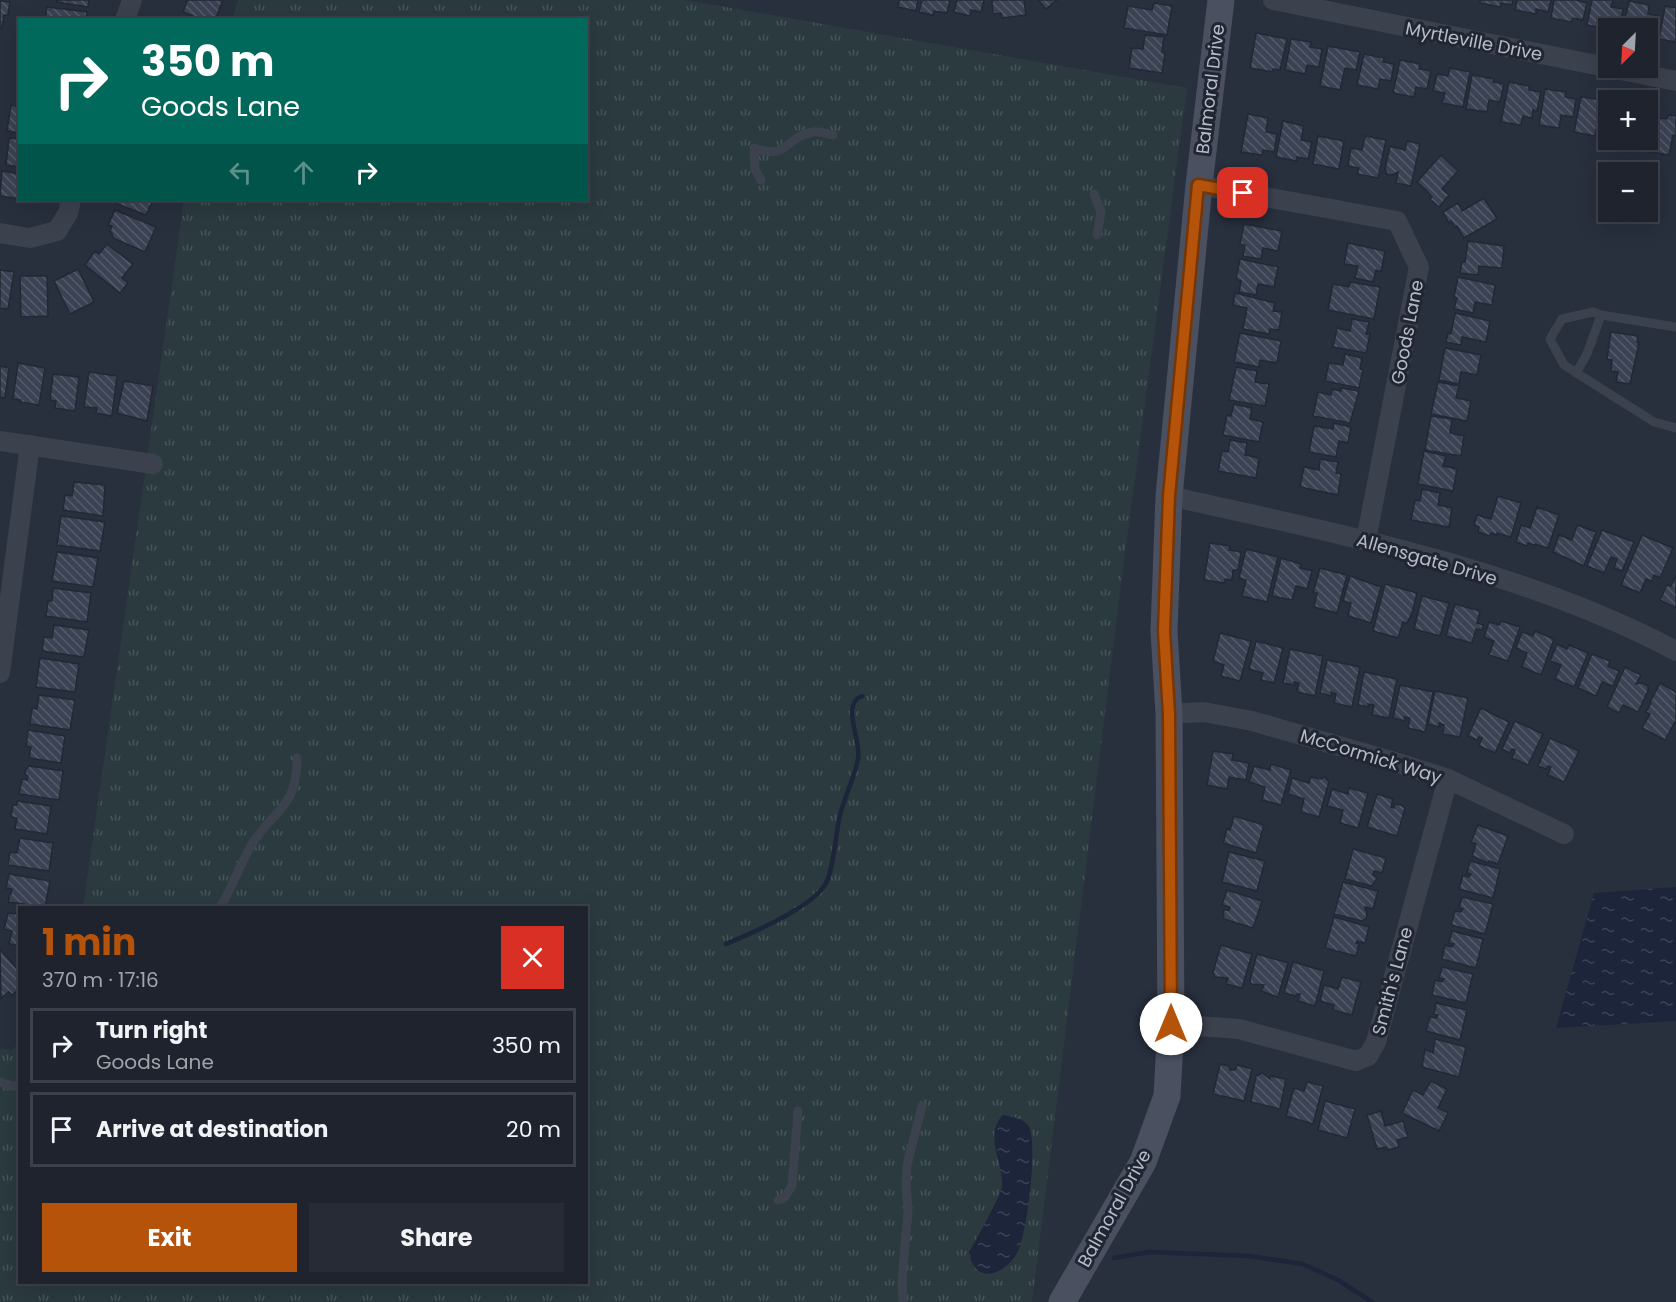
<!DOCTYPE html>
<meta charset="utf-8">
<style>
:root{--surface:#1e232e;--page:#262b36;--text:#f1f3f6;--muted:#a1a4aa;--line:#3c404a;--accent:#b45309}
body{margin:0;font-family:Poppins,sans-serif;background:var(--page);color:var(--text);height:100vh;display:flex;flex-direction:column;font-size:22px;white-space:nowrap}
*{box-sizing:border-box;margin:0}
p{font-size:20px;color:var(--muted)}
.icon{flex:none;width:33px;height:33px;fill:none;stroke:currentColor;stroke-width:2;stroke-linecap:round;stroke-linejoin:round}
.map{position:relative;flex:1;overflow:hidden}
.sheet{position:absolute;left:18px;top:906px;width:570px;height:378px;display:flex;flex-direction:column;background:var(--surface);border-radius:0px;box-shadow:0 6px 24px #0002,0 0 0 2px var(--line)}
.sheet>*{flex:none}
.banner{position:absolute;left:18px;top:18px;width:570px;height:183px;border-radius:0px;box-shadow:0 6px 24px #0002,0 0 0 2px var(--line);background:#00695c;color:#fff;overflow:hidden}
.needle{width:39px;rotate:204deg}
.tools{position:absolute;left:1598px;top:18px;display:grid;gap:12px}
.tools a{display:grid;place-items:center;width:60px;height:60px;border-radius:0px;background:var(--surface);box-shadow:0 6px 24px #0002,0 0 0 2px var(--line);font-size:30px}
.pin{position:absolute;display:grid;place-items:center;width:51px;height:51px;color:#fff;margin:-26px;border-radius:12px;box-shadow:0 3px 9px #0006}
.me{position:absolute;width:66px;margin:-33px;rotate:0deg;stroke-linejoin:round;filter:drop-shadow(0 0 4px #0008)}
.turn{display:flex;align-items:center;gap:21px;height:126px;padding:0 24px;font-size:27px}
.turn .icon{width:78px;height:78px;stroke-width:2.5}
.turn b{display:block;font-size:42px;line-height:51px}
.lanes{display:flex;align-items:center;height:57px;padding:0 24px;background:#0003;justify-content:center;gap:30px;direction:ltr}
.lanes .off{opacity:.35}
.round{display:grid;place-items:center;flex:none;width:63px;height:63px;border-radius:0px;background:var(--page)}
.headline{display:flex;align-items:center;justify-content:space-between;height:102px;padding:0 24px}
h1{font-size:36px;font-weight:700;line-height:45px;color:var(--accent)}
.action{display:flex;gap:12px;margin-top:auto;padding:12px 24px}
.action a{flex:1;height:69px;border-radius:0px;background:var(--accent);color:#fff;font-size:24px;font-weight:700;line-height:69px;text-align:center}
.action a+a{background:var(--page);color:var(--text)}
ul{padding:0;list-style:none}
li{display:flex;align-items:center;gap:18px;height:75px;margin:0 12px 9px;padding:0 12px;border:3px solid var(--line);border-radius:0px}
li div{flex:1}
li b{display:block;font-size:22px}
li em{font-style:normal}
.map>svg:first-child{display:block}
.grass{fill:url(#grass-tufts)}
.water{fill:url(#water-ripples)}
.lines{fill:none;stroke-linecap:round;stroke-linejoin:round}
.stream{stroke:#1c253a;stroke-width:4.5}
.building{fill:url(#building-back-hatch);stroke:#232835;stroke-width:1.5}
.lane{stroke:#3c414e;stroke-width:9}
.street{stroke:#3c414e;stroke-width:20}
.secondary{stroke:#4a5060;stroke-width:27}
.route-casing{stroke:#753606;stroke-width:15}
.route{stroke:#b45309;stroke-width:10}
.labels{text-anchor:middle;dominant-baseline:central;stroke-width:6;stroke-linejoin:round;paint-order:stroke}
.street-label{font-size:18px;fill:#b8bcc8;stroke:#212633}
</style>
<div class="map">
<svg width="1676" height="1302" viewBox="0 0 1676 1302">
<defs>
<pattern id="grass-tufts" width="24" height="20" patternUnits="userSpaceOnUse" patternTransform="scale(1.5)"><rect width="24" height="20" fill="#2a3a3e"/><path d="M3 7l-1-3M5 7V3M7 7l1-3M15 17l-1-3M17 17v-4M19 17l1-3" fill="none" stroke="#475558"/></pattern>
<pattern id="water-ripples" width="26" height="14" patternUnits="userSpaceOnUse" patternTransform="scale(1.5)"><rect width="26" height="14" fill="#1c253a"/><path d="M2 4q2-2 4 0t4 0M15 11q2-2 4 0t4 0" fill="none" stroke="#3b4355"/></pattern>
<pattern id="building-back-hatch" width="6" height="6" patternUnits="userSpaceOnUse" patternTransform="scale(1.5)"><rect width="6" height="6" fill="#3b4253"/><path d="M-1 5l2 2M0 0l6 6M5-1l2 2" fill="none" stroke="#555b6a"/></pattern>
</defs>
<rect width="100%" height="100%" fill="#282f3d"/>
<polygon class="grass" points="238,0 686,0 1187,88 1122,576 1032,1302 0,1302 0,1048 12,1050 19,1043 20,1282 586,1282 586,908 83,907 184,200 586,200 586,20 232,19"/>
<g class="water">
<polygon points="1676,887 1676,1021 1556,1028 1594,893"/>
<path d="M1003,1115C1012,1117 1021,1117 1028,1125C1039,1139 1027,1237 1017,1253C1005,1275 974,1286 969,1252C976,1240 1001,1196 1002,1186C1004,1164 983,1134 1003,1115Z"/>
</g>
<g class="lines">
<g class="stream">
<path d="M726,944C750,934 814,907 826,883C834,868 835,838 839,820C843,799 854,780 858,759C862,741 840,704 862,696"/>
<polyline points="1114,1258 1149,1252 1249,1256 1303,1264 1338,1280 1372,1302"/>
</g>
</g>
<g class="building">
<polygon points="57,0 89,0 88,7 57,2"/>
<polygon points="185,0 223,0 215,20 203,20 183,12 187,1"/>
<polygon points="899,0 918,0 916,11 898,7"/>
<polygon points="922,0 950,0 947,13 934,11 933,15 919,12"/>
<polygon points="957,0 984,0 981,12 971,10 970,16 954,12"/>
<polygon points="992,0 1024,0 1026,15 1002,18 1001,13 993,14"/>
<polygon points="1038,0 1057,0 1046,9"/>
<polygon points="1480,0 1513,0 1512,5 1501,3 1500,7 1480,3"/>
<polygon points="1517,0 1551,0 1548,12 1536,9 1536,14 1515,10"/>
<polygon points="1554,0 1576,0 1587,3 1583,20 1573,18 1571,22 1551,18"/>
<polygon points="1592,0 1613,0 1611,7 1623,9 1620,27 1608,24 1607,29 1587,25"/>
<polygon points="0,1 10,2 8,15 4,15 2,28 0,28"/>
<polygon points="1629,1 1649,5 1648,14 1659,16 1656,34 1647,32 1647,28 1623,28"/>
<polygon points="1154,3 1172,6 1167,35 1124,28 1128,6 1152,10"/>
<polygon points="1665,6 1676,8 1676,42 1659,39"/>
<polygon points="47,7 87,12 86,20 45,20"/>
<polygon points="1256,33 1287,39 1280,70 1273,69 1273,72 1250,68"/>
<polygon points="1145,35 1164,37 1162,52 1165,53 1162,73 1129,68 1132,48 1143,49"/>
<polygon points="1291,39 1311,42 1310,47 1322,49 1319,67 1307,65 1305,74 1285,70"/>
<polygon points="1328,46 1360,52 1356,70 1345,68 1340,90 1320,86"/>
<polygon points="1364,54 1384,58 1383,62 1394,64 1391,81 1380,79 1378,89 1357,85"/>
<polygon points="1400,60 1420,64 1419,69 1431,71 1427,89 1416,87 1414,97 1393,93"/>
<polygon points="1450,68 1470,72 1463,107 1442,103 1445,93 1433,91 1437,74 1448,76"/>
<polygon points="1472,75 1494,79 1493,82 1504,84 1500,102 1489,100 1487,112 1466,109"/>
<polygon points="1509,82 1529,86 1529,90 1541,92 1537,111 1533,110 1532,118 1523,116 1521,125 1501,122"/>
<polygon points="1545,89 1566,92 1565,97 1576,99 1573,117 1561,115 1559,128 1539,125"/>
<polygon points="1581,97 1602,100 1601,106 1608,108 1608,126 1597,124 1595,136 1574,132"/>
<polygon points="11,105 20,107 20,133 7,131"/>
<polygon points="1248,114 1268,118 1266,132 1277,134 1274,152 1263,150 1262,155 1241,152"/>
<polygon points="1668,115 1676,116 1676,136 1673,135 1669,155 1646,151 1653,117 1667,119"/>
<polygon points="1283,121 1304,126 1301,140 1312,142 1308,159 1297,157 1297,161 1276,157"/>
<polygon points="1318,136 1344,141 1339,169 1313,164"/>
<polygon points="1365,136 1386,140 1378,178 1357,174 1359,168 1348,166 1351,148 1362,150"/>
<polygon points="9,138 20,139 20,167 6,165"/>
<polygon points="1611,140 1631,140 1630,146 1611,142"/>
<polygon points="1407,141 1420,144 1411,186 1396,183 1398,172 1393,175 1387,174 1385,169 1390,146 1405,150"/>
<polygon points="1441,155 1458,171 1442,189 1449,195 1439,207 1430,199 1432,197 1427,191 1417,182"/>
<polygon points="2,171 20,174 20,199 0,196"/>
<polygon points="1484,198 1497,219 1464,238 1457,226 1455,227 1451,221 1449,223 1443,212 1458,203 1462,211"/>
<polygon points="114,200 153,200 146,215 115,203"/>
<polygon points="115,210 156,227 145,252 113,238 112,233 110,231 112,226 108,225"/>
<polygon points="1244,224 1282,231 1278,251 1263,248 1261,259 1243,256 1245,245 1240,244"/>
<polygon points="1468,241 1504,246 1502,268 1479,266 1478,275 1460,273 1462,262 1465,262"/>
<polygon points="1348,243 1385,251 1381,272 1376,270 1373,282 1355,278 1358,266 1344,264"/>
<polygon points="107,244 133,264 122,278 128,283 120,293 85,265 95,251 99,254"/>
<polygon points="1240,259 1278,267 1274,287 1258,284 1256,295 1239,292 1241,281 1236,279"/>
<polygon points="78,269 94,302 70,314 54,281"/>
<polygon points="0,270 14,272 8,309 0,308"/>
<polygon points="20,276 47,276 48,316 21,317"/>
<polygon points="1458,277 1495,285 1492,305 1475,302 1473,313 1454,309 1457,298 1454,297"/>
<polygon points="1350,282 1380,287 1374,319 1328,310 1333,284 1349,287"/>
<polygon points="1235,293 1275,303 1273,311 1282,312 1279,330 1270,329 1269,334 1243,329 1247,308 1233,305"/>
<polygon points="1455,313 1490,321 1486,342 1462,337 1461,345 1446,342 1448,333 1451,334"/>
<polygon points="1352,319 1369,322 1366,334 1370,334 1366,353 1333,347 1337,328 1350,331"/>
<polygon points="1611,332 1638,336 1637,342 1639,343 1630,384 1616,382 1618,372 1611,371 1612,360 1607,359"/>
<polygon points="1240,333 1281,341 1277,363 1260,360 1259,367 1234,362"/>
<polygon points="1445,348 1481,355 1477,375 1461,372 1459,384 1439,380"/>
<polygon points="1345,354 1362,358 1360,369 1363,370 1359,388 1325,381 1329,363 1343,365"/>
<polygon points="18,363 45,368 39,405 20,402 21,400 13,399"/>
<polygon points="0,366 9,368 5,398 0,397"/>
<polygon points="1236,367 1257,371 1255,382 1269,384 1265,406 1229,400"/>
<polygon points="89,372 117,376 112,416 96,413 97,408 84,407"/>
<polygon points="53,374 79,377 75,411 55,408 56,401 50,400"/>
<polygon points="124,381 153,386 147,421 117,413"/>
<polygon points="1438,382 1459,386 1456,398 1471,401 1467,421 1431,414"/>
<polygon points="1341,388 1359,391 1350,423 1313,416 1318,392 1331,395 1332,389 1341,391"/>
<polygon points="1234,404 1252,408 1250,419 1263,422 1259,442 1223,435 1227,415 1231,416"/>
<polygon points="1431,416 1452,419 1450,433 1464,436 1461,456 1425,450"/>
<polygon points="1334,423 1351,427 1348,443 1339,441 1336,457 1309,452 1314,426 1333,429"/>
<polygon points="1230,440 1247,443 1245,455 1259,458 1256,478 1218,471 1222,451 1228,452"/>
<polygon points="1424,451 1446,456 1443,466 1457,469 1453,491 1418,484"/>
<polygon points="1320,459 1338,462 1336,473 1341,474 1338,495 1300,487 1304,467 1319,470"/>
<polygon points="74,482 105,485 103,516 63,510 65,495 72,496"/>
<polygon points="1422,489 1440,493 1438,505 1452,508 1449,527 1411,520 1415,500 1420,501"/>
<polygon points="1498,496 1521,503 1511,537 1497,533 1497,535 1491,533 1490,536 1478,532 1479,527 1474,525 1477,515 1491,519"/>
<polygon points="1537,507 1559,515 1548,548 1535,544 1534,545 1528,543 1527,546 1516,542 1521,525 1530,528"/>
<polygon points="61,516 105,522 100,551 57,545"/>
<polygon points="1577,525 1596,532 1584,566 1553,552 1559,535 1572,540"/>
<polygon points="1602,530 1634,542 1622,571 1614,568 1617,559 1611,557 1604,573 1587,566"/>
<polygon points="1642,535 1673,548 1660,578 1654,575 1652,581 1646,579 1640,593 1621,585"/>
<polygon points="1210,543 1230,546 1229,550 1241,552 1238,570 1233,570 1232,580 1225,579 1225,583 1204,580"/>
<polygon points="1246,549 1278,557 1267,602 1242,596 1246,580 1239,578"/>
<polygon points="57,552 98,558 93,587 52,581"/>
<polygon points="1281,558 1301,564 1300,568 1312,571 1307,589 1296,586 1292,600 1272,596"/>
<polygon points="1320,568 1347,575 1337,613 1314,607 1317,593 1313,593"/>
<polygon points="1676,575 1676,608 1660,600 1667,585 1671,586"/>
<polygon points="1350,576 1381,587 1371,623 1348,616 1351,603 1343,601"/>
<polygon points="1385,584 1417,593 1412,613 1407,623 1403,622 1398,638 1373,631"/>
<polygon points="53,588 91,593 87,622 46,616 48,601 52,601"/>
<polygon points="1422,596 1449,603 1440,636 1414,629"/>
<polygon points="1455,604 1480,611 1477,623 1483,625 1482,630 1476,629 1472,643 1446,636"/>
<polygon points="1501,621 1520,627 1508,661 1489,655 1494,641 1484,637 1489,622 1499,625"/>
<polygon points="54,625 89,630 84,657 42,651 44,637 52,638"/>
<polygon points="1535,631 1554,639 1541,675 1522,667 1527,653 1516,648 1522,632 1533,636"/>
<polygon points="1220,633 1251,641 1240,681 1221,676 1224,665 1213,661"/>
<polygon points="1256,641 1283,648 1274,683 1261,680 1263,673 1249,669"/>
<polygon points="1557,644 1567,649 1569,645 1588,653 1574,687 1555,679 1561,665 1550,661"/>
<polygon points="1290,649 1323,656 1315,696 1297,692 1299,683 1294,682 1295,685 1283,683"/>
<polygon points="1592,654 1610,661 1608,666 1619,671 1613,686 1602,682 1596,696 1578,688"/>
<polygon points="40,658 79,664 75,692 36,687"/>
<polygon points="1327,660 1360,667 1352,707 1334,703 1336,694 1331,692 1332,696 1320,693"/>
<polygon points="1625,667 1641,675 1636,684 1642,683 1648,686 1648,691 1638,712 1623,705 1619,713 1607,707"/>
<polygon points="1364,672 1397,679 1389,718 1372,715 1374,705 1368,704 1369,707 1358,705"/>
<polygon points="1660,683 1676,692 1676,720 1665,740 1642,728 1650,714 1646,712 1651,703 1650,702"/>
<polygon points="1400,685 1433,692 1425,732 1408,728 1410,718 1404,717 1405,721 1393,718"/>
<polygon points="1435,691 1468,698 1460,737 1443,734 1444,725 1439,723 1440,727 1428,724"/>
<polygon points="39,695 75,700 70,730 30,724 32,708 37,709"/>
<polygon points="1481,708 1509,722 1495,753 1479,746 1482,738 1479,737 1477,740 1468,736"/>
<polygon points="1515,721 1543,734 1528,765 1512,758 1515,750 1512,749 1510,753 1502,749"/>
<polygon points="28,730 65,736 61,763 29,758 31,747 26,746"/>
<polygon points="1550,738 1579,751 1564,782 1548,775 1551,767 1548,766 1546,769 1538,766"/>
<polygon points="1213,751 1233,754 1232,760 1249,763 1246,780 1229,777 1227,789 1207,785"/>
<polygon points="1271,764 1291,770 1281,805 1262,800 1265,787 1249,782 1254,766 1270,770"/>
<polygon points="29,766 63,771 59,800 19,794 22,779 27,780 28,776 25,774 26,769"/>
<polygon points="1311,777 1320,779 1325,777 1329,782 1319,817 1301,812 1304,799 1288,794 1292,778 1309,783"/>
<polygon points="1349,788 1368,793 1358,828 1340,823 1343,810 1327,806 1332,789 1348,794"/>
<polygon points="1377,794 1393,799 1391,807 1394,808 1395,804 1401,805 1405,808 1397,836 1367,827"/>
<polygon points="17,801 51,806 47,834 15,829 17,818 11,817 13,805 17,805"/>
<polygon points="1234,816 1264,825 1256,853 1223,843 1227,829 1230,830"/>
<polygon points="1478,825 1508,836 1498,864 1489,861 1488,863 1472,856 1476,844 1471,842"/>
<polygon points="20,838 53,843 49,871 8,865 10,852 17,853"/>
<polygon points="1353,849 1386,858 1382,873 1374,871 1373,875 1377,878 1372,886 1345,879"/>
<polygon points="1229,852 1265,861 1257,891 1222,882"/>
<polygon points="1470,861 1500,869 1493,898 1459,889 1463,875 1469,877 1471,874 1467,873"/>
<polygon points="9,874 50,881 45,907 9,902 9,895 11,894 12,889 6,888"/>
<polygon points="1343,882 1378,891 1373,909 1365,907 1365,909 1367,912 1366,919 1362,921 1334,914"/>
<polygon points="1227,890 1262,901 1253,928 1224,919 1223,910 1229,910 1230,907 1222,905"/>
<polygon points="1462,897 1493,904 1485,934 1451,925 1455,911 1461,912 1463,909 1459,908"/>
<polygon points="16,912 20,913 20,946 9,944 12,931 4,929 8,913 16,914"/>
<polygon points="1334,917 1369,927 1365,943 1357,941 1356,943 1359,944 1356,956 1325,948"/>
<polygon points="1452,931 1483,939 1476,968 1442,959 1445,945 1452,947 1454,944 1449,943"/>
<polygon points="1221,945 1252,954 1242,988 1226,984 1228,978 1215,977 1213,972"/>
<polygon points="0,949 20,972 20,988 12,995 9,992 1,998"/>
<polygon points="1257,954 1288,963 1278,997 1261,991 1264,985 1251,984 1250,980"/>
<polygon points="1293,962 1324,971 1315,1006 1298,1001 1300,994 1297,994 1296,996 1284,993"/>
<polygon points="1442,967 1473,974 1466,1003 1432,995 1435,980 1442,982 1444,979 1439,978"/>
<polygon points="1342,977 1361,982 1352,1015 1333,1010 1334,1005 1320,1001 1324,985 1338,989"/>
<polygon points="1436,1003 1467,1010 1460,1040 1426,1031 1430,1017 1436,1018 1438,1015 1434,1014"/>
<polygon points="1435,1039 1466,1047 1459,1077 1422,1067 1425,1049 1433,1053"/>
<polygon points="1220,1064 1229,1066 1230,1070 1235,1070 1237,1065 1252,1069 1244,1101 1213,1094"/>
<polygon points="1262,1073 1270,1079 1270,1076 1286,1079 1280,1109 1251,1102 1256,1076"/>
<polygon points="1431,1081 1447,1089 1438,1108 1448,1113 1439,1131 1402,1113 1413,1090 1423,1095"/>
<polygon points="1307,1082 1323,1086 1313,1124 1286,1116 1294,1088 1304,1091"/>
<polygon points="1325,1101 1355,1109 1347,1138 1318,1130"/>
<polygon points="1381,1111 1385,1126 1403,1121 1408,1137 1397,1140 1399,1147 1388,1150 1386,1147 1377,1149 1367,1115"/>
</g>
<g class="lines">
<g class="lane">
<path d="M761,180L755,169L754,148C789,161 784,137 813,132C819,131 826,134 833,135"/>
<polyline points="1094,194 1101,212 1097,235"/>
<polyline points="1676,327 1601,315 1593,312 1562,319 1550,339 1564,365 1654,422 1676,428"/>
<polyline points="1576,373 1587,354 1601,315"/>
<path d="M219,908L225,899C234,881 242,861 252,844C275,808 297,808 297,758"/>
<polyline points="0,1082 12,1086 20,1085"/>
<polyline points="778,1200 784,1198 792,1186 798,1111"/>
<polyline points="903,1302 902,1279 908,1212 906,1185 907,1165 922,1106"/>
</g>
<g class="street">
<polyline points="1273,0 1676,81"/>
<polyline points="125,20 132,0"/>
<polyline points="1199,185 1397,221 1419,267 1366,540"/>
<polyline points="0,233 30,238 57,231 68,213 71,200"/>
<polyline points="0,441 153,464"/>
<path d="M1169,496C1339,534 1522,569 1676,651"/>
<polyline points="0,673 30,445"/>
<polyline points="1169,714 1204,712 1252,721 1395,762 1448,779 1564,834"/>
<polyline points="1171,1024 1239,1029 1356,1061 1368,1056 1376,1042 1448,779"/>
</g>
<polyline class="secondary" points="1062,1302 1143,1162 1167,1096 1171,1024 1169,714 1164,631 1169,496 1199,185 1221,0"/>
</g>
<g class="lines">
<g class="route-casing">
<polyline id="route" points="1171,1024 1169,714 1164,631 1169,496 1198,185 1243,193"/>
</g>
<use href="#route" class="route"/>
</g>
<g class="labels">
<g class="street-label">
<text transform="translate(1474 41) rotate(11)">Myrtleville Drive</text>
<text transform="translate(1210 89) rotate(-83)">Balmoral Drive</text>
<text transform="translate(1407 332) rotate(-79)">Goods Lane</text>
<text transform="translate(1427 559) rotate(16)">Allensgate Drive</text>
<text transform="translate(1371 756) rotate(17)">McCormick Way</text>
<text transform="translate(1392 981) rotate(-75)">Smith's Lane</text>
<text transform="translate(1114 1208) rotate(-61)">Balmoral Drive</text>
</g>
</g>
</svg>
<div class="tools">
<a><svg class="needle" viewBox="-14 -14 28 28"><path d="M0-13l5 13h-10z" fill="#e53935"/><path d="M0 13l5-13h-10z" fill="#a1a4aa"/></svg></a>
<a>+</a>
<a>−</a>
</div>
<div class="pin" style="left:1243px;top:193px;background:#d93025"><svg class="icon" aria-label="arrive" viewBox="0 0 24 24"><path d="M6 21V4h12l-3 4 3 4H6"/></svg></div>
<svg class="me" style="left:1171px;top:1024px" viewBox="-20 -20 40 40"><circle r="19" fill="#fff"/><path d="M0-13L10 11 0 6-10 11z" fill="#b45309"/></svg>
<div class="banner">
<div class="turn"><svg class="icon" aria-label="right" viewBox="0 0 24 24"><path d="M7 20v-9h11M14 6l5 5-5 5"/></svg><div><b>350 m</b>Goods Lane</div></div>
<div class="lanes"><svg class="icon off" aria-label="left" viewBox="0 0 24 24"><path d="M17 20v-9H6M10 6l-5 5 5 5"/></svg><svg class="icon off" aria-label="ahead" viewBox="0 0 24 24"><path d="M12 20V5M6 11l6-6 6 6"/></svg><svg class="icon" aria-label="right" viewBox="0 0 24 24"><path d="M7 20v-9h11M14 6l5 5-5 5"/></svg></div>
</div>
<section class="sheet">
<div class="headline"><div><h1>1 min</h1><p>370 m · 17:16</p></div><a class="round" style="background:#d93025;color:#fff"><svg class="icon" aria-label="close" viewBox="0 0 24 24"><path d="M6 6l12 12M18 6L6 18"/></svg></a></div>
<ul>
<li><svg class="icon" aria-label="right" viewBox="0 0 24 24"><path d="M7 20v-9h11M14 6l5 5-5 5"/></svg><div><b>Turn right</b><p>Goods Lane</p></div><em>350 m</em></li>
<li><svg class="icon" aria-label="arrive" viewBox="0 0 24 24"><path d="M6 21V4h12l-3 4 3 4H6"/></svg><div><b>Arrive at destination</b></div><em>20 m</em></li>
</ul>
<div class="action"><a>Exit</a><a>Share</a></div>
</section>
</div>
